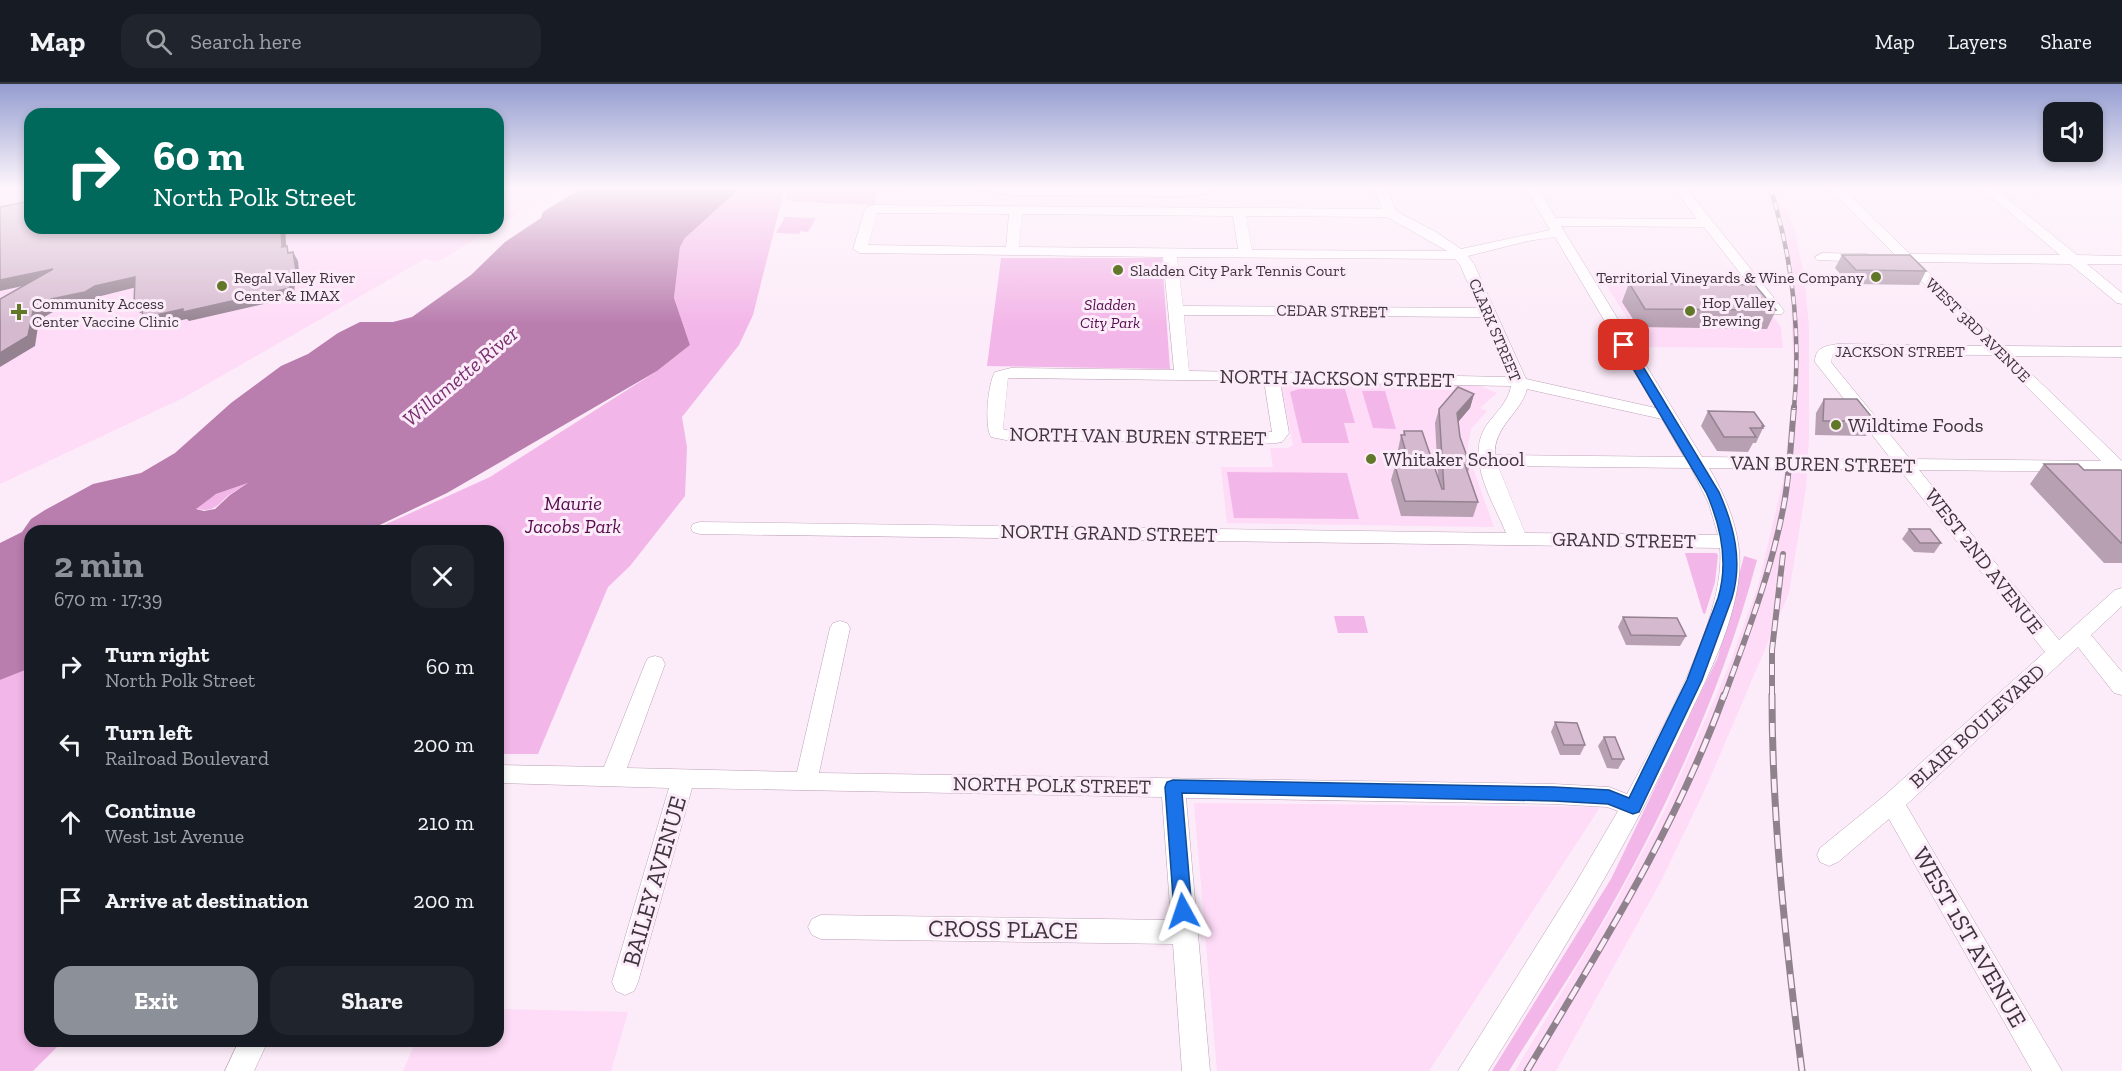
<!DOCTYPE html>
<meta charset="utf-8">
<style>
:root{--surface:#171b24;--page:#20242c;--text:#f1f3f6;--muted:#9ea1a6;--line:#363941;--accent:#8c9099}
body{margin:0;font-family:"Zilla Slab",serif;background:var(--page);color:var(--text);height:100vh;display:flex;flex-direction:column;font-size:22px;white-space:nowrap}
*{box-sizing:border-box;margin:0}
p{font-size:20px;color:var(--muted)}
.icon{flex:none;width:33px;height:33px;fill:none;stroke:currentColor;stroke-width:2;stroke-linecap:round;stroke-linejoin:round}
.map{position:relative;flex:1;overflow:hidden}
.details{position:absolute;left:24px;top:441px;width:480px;height:522px;display:flex;flex-direction:column;background:var(--surface);border-radius:18px;box-shadow:0 3px 9px #0003}
.details>*{flex:none}
.top-card{position:absolute;left:24px;top:24px;width:480px;height:126px;border-radius:18px;box-shadow:0 3px 9px #0003;background:#00695c;color:#fff;overflow:hidden}
.tools{position:absolute;left:2043px;top:18px;display:grid;gap:12px}
.tools a{display:grid;place-items:center;width:60px;height:60px;border-radius:12px;background:var(--surface);box-shadow:0 3px 9px #0003;font-size:30px}
.pin{position:absolute;display:grid;place-items:center;width:51px;height:51px;color:#fff;margin:-26px;border-radius:12px;box-shadow:0 3px 9px #0006}
.me{position:absolute;width:66px;margin:-33px;rotate:355deg;stroke-linejoin:round;filter:drop-shadow(0 0 4px #0008)}
.turn{display:flex;align-items:center;gap:21px;height:126px;padding:0 30px;font-size:27px}
.turn .icon{width:78px;height:78px;stroke-width:2.5}
.turn b{display:block;font-size:42px;line-height:51px}
.round{display:grid;place-items:center;flex:none;width:63px;height:63px;border-radius:18px;background:var(--page)}
.summary{display:flex;align-items:center;justify-content:space-between;height:102px;padding:0 30px}
h1{font-size:36px;font-weight:700;line-height:45px;color:var(--accent)}
.primary-button{display:flex;gap:12px;margin-top:auto;padding:12px 30px}
.primary-button a{flex:1;height:69px;border-radius:18px;background:var(--accent);color:#fff;font-size:24px;font-weight:700;line-height:69px;text-align:center}
.primary-button a+a{background:var(--page);color:var(--text)}
ul{padding:0;list-style:none}
li{display:flex;align-items:center;gap:18px;height:78px;padding:0 30px}
li div{flex:1}
li b{display:block;font-size:22px}
li em{font-style:normal}
header{display:flex;align-items:center;gap:36px;box-sizing:border-box;height:84px;padding:0 30px;background:var(--surface);border-bottom:2px solid var(--line)}
header strong{font-size:28px}
nav{display:flex;gap:33px;margin-inline-start:auto;font-size:21px}
.search{width:420px;height:54px;background:var(--page);display:flex;align-items:center;gap:15px;box-sizing:border-box;padding:0 21px;border-radius:18px;color:var(--muted);font-size:22px}
.map>svg:first-child{display:block}
.built{fill:#fedbf7}
.green{fill:#f3b6e8}
.water{fill:#b97dae;fill-rule:evenodd}
.lines{fill:none;stroke-linecap:round;stroke-linejoin:round}
.minor-casing{stroke:#bca2b7;stroke-width:1}
.minor{fill:#fff;fill-rule:evenodd}
.rail-far2-casing{stroke:#8f828c;stroke-width:4.5}
.rail-far1-casing{stroke:#8f828c;stroke-width:6}
.rail-casing{stroke:#8f828c;stroke-width:7}
.rail-far2{stroke:#fcebf9;stroke-width:3;stroke-dasharray:8;stroke-linecap:butt}
.rail-far1{stroke:#fcebf9;stroke-width:4;stroke-dasharray:11;stroke-linecap:butt}
.rail{stroke:#fcebf9;stroke-width:4.5;stroke-dasharray:14;stroke-linecap:butt}
.wall{fill:#b7a0b2}
.shaded-wall{fill:#958291}
.building{fill:#d5bacf;stroke:#958291;stroke-width:1.5}
.route{fill:#1a73e8;stroke:#114b97;stroke-width:1.5}
.poi-dot{fill:#627829;stroke:#fcebf9;stroke-width:2}
.labels{text-anchor:middle;dominant-baseline:central;stroke-width:6;stroke-linejoin:round;paint-order:stroke}
.far-poi-label{font-size:16px;fill:#3e343c;stroke:#fcebf9;text-anchor:start}
.far-park-label{font-size:16px;font-style:italic;fill:#560d4e;stroke:#fcebf9}
.far-street-label{font-size:16px;fill:#3e343c;stroke:#fcebf9}
.street-label{font-size:20px;fill:#3e343c;stroke:#fcebf9}
.poi-label{font-size:20px;fill:#3e343c;stroke:#fcebf9;text-anchor:start}
.park-label{font-size:20px;font-style:italic;fill:#560d4e;stroke:#fcebf9}
.water-label{font-size:21px;font-style:italic;fill:#78306f;stroke:#fcebf9}
.near-street-label{font-size:24px;fill:#3e343c;stroke:#fcebf9}
</style>
<header>
<strong>Map</strong>
<div class="search"><svg class="icon" aria-label="search" viewBox="0 0 24 24"><circle cx="10" cy="10" r="6"/><path d="M15 15l6 6"/></svg>Search here</div>
<nav><a>Map</a><a>Layers</a><a>Share</a></nav>
</header>
<div class="map">
<svg width="2122" height="987" viewBox="0 0 2122 987">
<rect width="100%" height="100%" fill="#fcebf9"/>
<g class="built">
<polygon points="0,103 30,103 30,144 494,144 438,178 425,175 183,314 0,400"/>
<polygon points="498,103 562,103 498,142"/>
<polygon points="1768,103 1780,103 1794,144 1804,190 1809,242 1809,353 1806,404 1789,509 1707,701 1662,795 1556,987 1515,987 1614,821 1665,726 1727,587 1758,502 1783,397 1794,297 1791,217 1785,170"/>
<polygon points="1606,200 1749,201 1781,243 1783,264 1645,263"/>
<polygon points="1284,298 1476,300 1497,309 1480,324 1487,327 1471,345 1467,368 1494,443 1227,439 1221,383 1273,383 1270,364 1288,364 1293,361 1281,301"/>
<polygon points="1194,719 1600,723 1429,987 1217,987"/>
<polygon points="498,925 628,928 611,987 403,987 416,957 498,957"/>
</g>
<g class="green">
<polygon points="741,103 785,103 753,231 739,261 682,333 687,363 685,412 630,482 608,503 538,670 498,670 498,447 371,447 490,393 657,287 690,261 674,214 680,163 690,146"/>
<polygon points="789,103 900,103 899,108 878,108 874,121 795,118 785,115"/>
<polygon points="785,133 816,134 808,148 801,147 799,150 776,149"/>
<polygon points="1001,174 1162,174 1170,285 987,282"/>
<polygon points="1299,305 1345,305 1355,339 1344,339 1349,359 1302,359 1290,308"/>
<polygon points="1362,307 1385,307 1396,345 1373,344"/>
<polygon points="1227,388 1347,389 1359,435 1234,434"/>
<path d="M251,398C244,402 236,406 229,411C217,421 213,430 195,424L216,410Z"/>
<polygon points="1685,469 1716,469 1718,471 1715,498 1705,530 1703,529"/>
<path d="M1744,472L1757,476C1723,604 1667,725 1601,840C1572,890 1539,938 1509,987H1492L1611,795L1718,573Z"/>
<polygon points="1334,532 1364,532 1368,549 1338,549"/>
<polygon points="30,583 30,957 63,957 33,987 0,987 0,596"/>
</g>
<path class="water" d="M583,103H741L685,154L680,163L674,214L690,261L657,287L447,409L367,447H30V584L0,596V459L22,448L31,435L45,426L93,400L141,389L175,369L231,319L281,282L308,270L338,249L360,238H393L412,233L471,191L505,158L541,134L543,128ZM248,399L230,411L215,425L204,427L196,425L216,410Z"/>
<g class="lines">
<g class="minor-casing">
<g id="minor">
<polygon points="983,103 1186,104 1215,103 1205,110 1186,112 1011,111 984,106"/>
<path d="M1374,103H1386L1396,127L1436,148L1461,165L1550,146L1525,103H1537L1556,134L1697,135L1673,103H1685L1782,224L1784,227L1782,230H1772L1704,143L1561,142L1702,373L1891,375L1815,278C1815,263 1826,262 1838,260L1986,262L1902,178L1895,177L1893,174L1895,171L1828,103H1841L1910,170L2060,171L1980,103H1993L2077,171L2122,172V180H2087L2122,209V220L2117,219L2070,180L1918,178L2004,262L2122,263V273L2013,272L2122,377V391L2112,388L1919,386L2059,556L2115,506L2122,504V522L2091,551L2122,588V611L2114,609L2078,563L1906,721L2062,987H2032L1889,735L1838,778L1829,782L1820,778L1817,771L1820,764L1884,712L2045,568L1900,386L1709,384C1728,416 1743,454 1739,491C1734,541 1709,590 1687,636C1630,758 1560,872 1488,987H1458L1574,802L1618,727L1607,723L1554,720L1186,714L1210,987H1182L1173,860L821,855L812,851L808,843L812,835L821,831L1171,836L1162,713L692,704L638,898L634,907L625,911L616,907L612,898L669,704L498,699V681L604,683L645,580L648,574L655,572L662,574L665,580L627,684L797,688L830,544L833,539L840,537L847,539L850,544L819,689L1554,700L1609,703L1627,710C1660,648 1726,534 1720,464L700,450L693,448L691,444L693,440L700,438L1506,449C1493,417 1465,375 1486,342C1495,329 1508,319 1511,302L1280,298L1289,349L1282,358L1276,359L1006,356L991,353C984,342 988,299 995,288L1011,284L1174,286L1163,173L860,169L853,165L865,125L872,121L1382,125ZM877,129L1009,130L1006,163L868,161ZM1022,130L1233,132L1238,165L1019,163ZM1246,132L1387,133L1447,167L1252,166ZM1555,153L1656,324L1526,295L1474,180L1468,172L1528,157ZM1177,173L1455,175L1460,181L1479,224L1183,222ZM1184,231L1483,233L1509,293L1189,287ZM1833,270L1995,271L2101,377L1910,375L1834,282L1831,278ZM1008,294L1264,297L1272,348L1006,346L1003,345ZM1527,305L1662,335L1684,373L1495,371C1493,343 1521,329 1527,305ZM1498,382L1691,384L1709,420L1718,451L1525,449Z"/>
<polygon points="1822,169 1868,170 1875,174 1868,178 1817,176 1815,173"/>
<polygon points="239,957 268,957 254,987 225,987"/>
</g>
</g>
<use href="#minor" class="minor"/>
<g class="rail-far2-casing">
<path id="rail-far2" d="M1770,103C1793,175 1801,249 1794,325"/>
</g>
<g class="rail-far1-casing">
<g id="rail-far1">
<path d="M1724,613C1747,550 1772,486 1784,420C1790,388 1791,355 1794,323"/>
<polyline points="1772,613 1772,566 1783,470"/>
</g>
</g>
<g class="rail-casing">
<g id="rail">
<path d="M1772,611C1772,737 1786,862 1802,987"/>
<path d="M1527,987C1599,866 1676,744 1724,611"/>
</g>
</g>
<use href="#rail-far2" class="rail-far2"/>
<use href="#rail-far1" class="rail-far1"/>
<use href="#rail" class="rail"/>
</g>
<g class="wall">
<polygon points="1842,171 1926,187 1919,201 1849,200 1835,184"/>
<polygon points="1629,199 1776,226 1767,245 1638,243 1622,218"/>
<polygon points="1474,310 1470,324 1458,338 1460,353 1470,381 1468,388 1478,418 1473,433 1401,432 1391,396 1395,382 1402,382 1398,366 1401,351 1403,351 1404,347 1438,393 1435,339 1439,325"/>
<polygon points="1824,315 1875,337 1866,352 1815,351 1816,329"/>
<polygon points="1708,327 1764,342 1763,344 1756,359 1753,359 1748,368 1717,367 1701,342"/>
<polygon points="2044,380 2084,386 2122,387 2122,479 2104,479 2030,400"/>
<polygon points="1909,445 1941,459 1934,469 1914,468 1902,455"/>
<polygon points="1623,533 1686,552 1680,562 1626,561 1618,543"/>
<polygon points="1555,638 1585,661 1580,671 1560,671 1551,648"/>
<polygon points="1604,653 1624,675 1618,685 1607,684 1598,662"/>
</g>
<g class="shaded-wall">
<polygon points="281,144 285,144 287,172 282,163"/>
<polygon points="293,168 298,177 300,196 295,197 294,213 189,237 187,235 149,243 143,234 290,188"/>
<polygon points="53,185 59,194 0,207 0,196"/>
<polygon points="135,193 141,202 101,212 91,217 58,225 39,236 35,262 0,283 0,269 33,227 51,215 95,202"/>
<polygon points="141,218 146,227 140,229 134,220"/>
<polygon points="1474,310 1470,324 1453,344 1457,329"/>
</g>
<g class="building">
<polygon points="30,117 30,144 281,144 282,163 287,162 288,169 293,168 296,187 290,188 290,204 183,228 183,225 143,234 141,218 134,220 135,193 95,202 85,208 51,215 33,227 28,252 0,269 0,215 53,185 0,196 0,123"/>
<polygon points="1842,171 1910,171 1926,187 1856,186"/>
<polygon points="1629,199 1755,201 1776,226 1645,225"/>
<polygon points="1458,303 1474,310 1457,329 1460,353 1470,381 1465,381 1478,418 1405,417 1395,382 1410,382 1401,351 1405,351 1404,347 1422,347 1442,405 1444,405 1439,325"/>
<polygon points="1824,315 1857,315 1875,337 1823,337"/>
<polygon points="1708,327 1754,328 1764,342 1762,342 1763,344 1750,344 1756,353 1724,353"/>
<polygon points="2044,380 2078,380 2084,386 2121,386 2122,387 2122,459 2121,459"/>
<polygon points="1909,445 1930,445 1941,459 1920,459"/>
<polygon points="1623,533 1677,534 1686,552 1631,551"/>
<polygon points="1555,638 1577,639 1585,661 1564,661"/>
<polygon points="1604,653 1615,653 1624,675 1612,675"/>
</g>
<linearGradient id="sky" x2="0" y2="1"><stop stop-color="#959ed1"/><stop offset="0.43" stop-color="#fef6fc"/><stop offset="1" stop-color="#fef6fc" stop-opacity="0"/></linearGradient>
<rect width="2122" height="241" fill="url(#sky)"/>
<path class="route" d="M1624,257L1630,261L1719,408C1734,442 1743,477 1732,514L1702,596L1639,728L1633,730L1608,720L1554,717L1182,709L1192,827L1189,833L1183,835L1177,833L1174,827L1165,703L1167,698L1173,696L1554,703L1609,706L1629,714L1687,596L1718,514C1729,478 1721,442 1706,408L1619,261Z"/>
<g class="poi-dot">
<circle cx="1118" cy="186" r="6"/>
<circle cx="1876" cy="193" r="6"/>
<circle cx="222" cy="202" r="6"/>
<circle cx="1690" cy="227" r="6"/>
<path d="M16 219h6v6h6v6h-6v6h-6v-6h-6v-6h6z"/>
<circle cx="1836" cy="341" r="6"/>
<circle cx="1371" cy="375" r="6"/>
</g>
<g class="labels">
<g class="far-poi-label">
<text x="1130" y="186">Sladden City Park Tennis Court</text>
<text x="234" y="193">Regal Valley River<tspan x="234" dy="18">Center &amp; IMAX</tspan></text>
<text x="1864" y="193" text-anchor="end">Territorial Vineyards &amp; Wine Company</text>
<text x="1702" y="218">Hop Valley<tspan x="1702" dy="18">Brewing</tspan></text>
<text x="32" y="219">Community Access<tspan x="32" dy="18">Center Vaccine Clinic</tspan></text>
</g>
<g class="far-park-label">
<text x="1110" y="220">Sladden<tspan x="1110" dy="18">City Park</tspan></text>
</g>
<g class="far-street-label">
<text transform="translate(1332 227) rotate(1)">CEDAR STREET</text>
<text transform="translate(1495 246) rotate(67)">CLARK STREET</text>
<text transform="translate(1978 246) rotate(45)">WEST 3RD AVENUE</text>
<text x="1900" y="267">JACKSON STREET</text>
</g>
<g class="street-label">
<text transform="translate(1337 294) rotate(1)">NORTH JACKSON STREET</text>
<text transform="translate(1138 352) rotate(1)">NORTH VAN BUREN STREET</text>
<text transform="translate(1823 380) rotate(1)">VAN BUREN STREET</text>
<text transform="translate(1109 449) rotate(1)">NORTH GRAND STREET</text>
<text transform="translate(1624 456) rotate(1)">GRAND STREET</text>
<text transform="translate(1984 477) rotate(52)">WEST 2ND AVENUE</text>
<text transform="translate(1977 642) rotate(-42)">BLAIR BOULEVARD</text>
<text transform="translate(1052 701) rotate(1)">NORTH POLK STREET</text>
</g>
<g class="poi-label">
<text x="1848" y="341">Wildtime Foods</text>
<text x="1383" y="375">Whitaker School</text>
</g>
<g class="park-label">
<text x="573" y="419">Maurie<tspan x="573" dy="23">Jacobs Park</tspan></text>
</g>
<g class="water-label">
<text transform="translate(460 292) rotate(-40)">Willamette River</text>
</g>
<g class="near-street-label">
<text transform="translate(654 797) rotate(-74)">BAILEY AVENUE</text>
<text transform="translate(1003 845) rotate(1)">CROSS PLACE</text>
<text transform="translate(1970 853) rotate(60)">WEST 1ST AVENUE</text>
</g>
</g>
</svg>
<div class="tools">
<a><svg class="icon" aria-label="sound" viewBox="0 0 24 24"><path d="M4 9h4l5-4v14l-5-4H4zM17 9q2 3 0 6"/></svg></a>
</div>
<div class="pin" style="left:1624px;top:261px;background:#d93025"><svg class="icon" aria-label="arrive" viewBox="0 0 24 24"><path d="M6 21V4h12l-3 4 3 4H6"/></svg></div>
<svg class="me" style="left:1183px;top:827px" viewBox="-20 -20 40 40"><path d="M0-17L14 15 0 8-14 15z" fill="#1a73e8" stroke="#fff" stroke-width="4"/></svg>
<div class="top-card">
<div class="turn"><svg class="icon" aria-label="right" viewBox="0 0 24 24"><path d="M7 20v-9h11M14 6l5 5-5 5"/></svg><div><b>60 m</b>North Polk Street</div></div>
</div>
<section class="details">
<div class="summary"><div><h1>2 min</h1><p>670 m · 17:39</p></div><a class="round"><svg class="icon" aria-label="close" viewBox="0 0 24 24"><path d="M6 6l12 12M18 6L6 18"/></svg></a></div>
<ul>
<li><svg class="icon" aria-label="right" viewBox="0 0 24 24"><path d="M7 20v-9h11M14 6l5 5-5 5"/></svg><div><b>Turn right</b><p>North Polk Street</p></div><em>60 m</em></li>
<li><svg class="icon" aria-label="left" viewBox="0 0 24 24"><path d="M17 20v-9H6M10 6l-5 5 5 5"/></svg><div><b>Turn left</b><p>Railroad Boulevard</p></div><em>200 m</em></li>
<li><svg class="icon" aria-label="ahead" viewBox="0 0 24 24"><path d="M12 20V5M6 11l6-6 6 6"/></svg><div><b>Continue</b><p>West 1st Avenue</p></div><em>210 m</em></li>
<li><svg class="icon" aria-label="arrive" viewBox="0 0 24 24"><path d="M6 21V4h12l-3 4 3 4H6"/></svg><div><b>Arrive at destination</b></div><em>200 m</em></li>
</ul>
<div class="primary-button"><a>Exit</a><a>Share</a></div>
</section>
</div>
